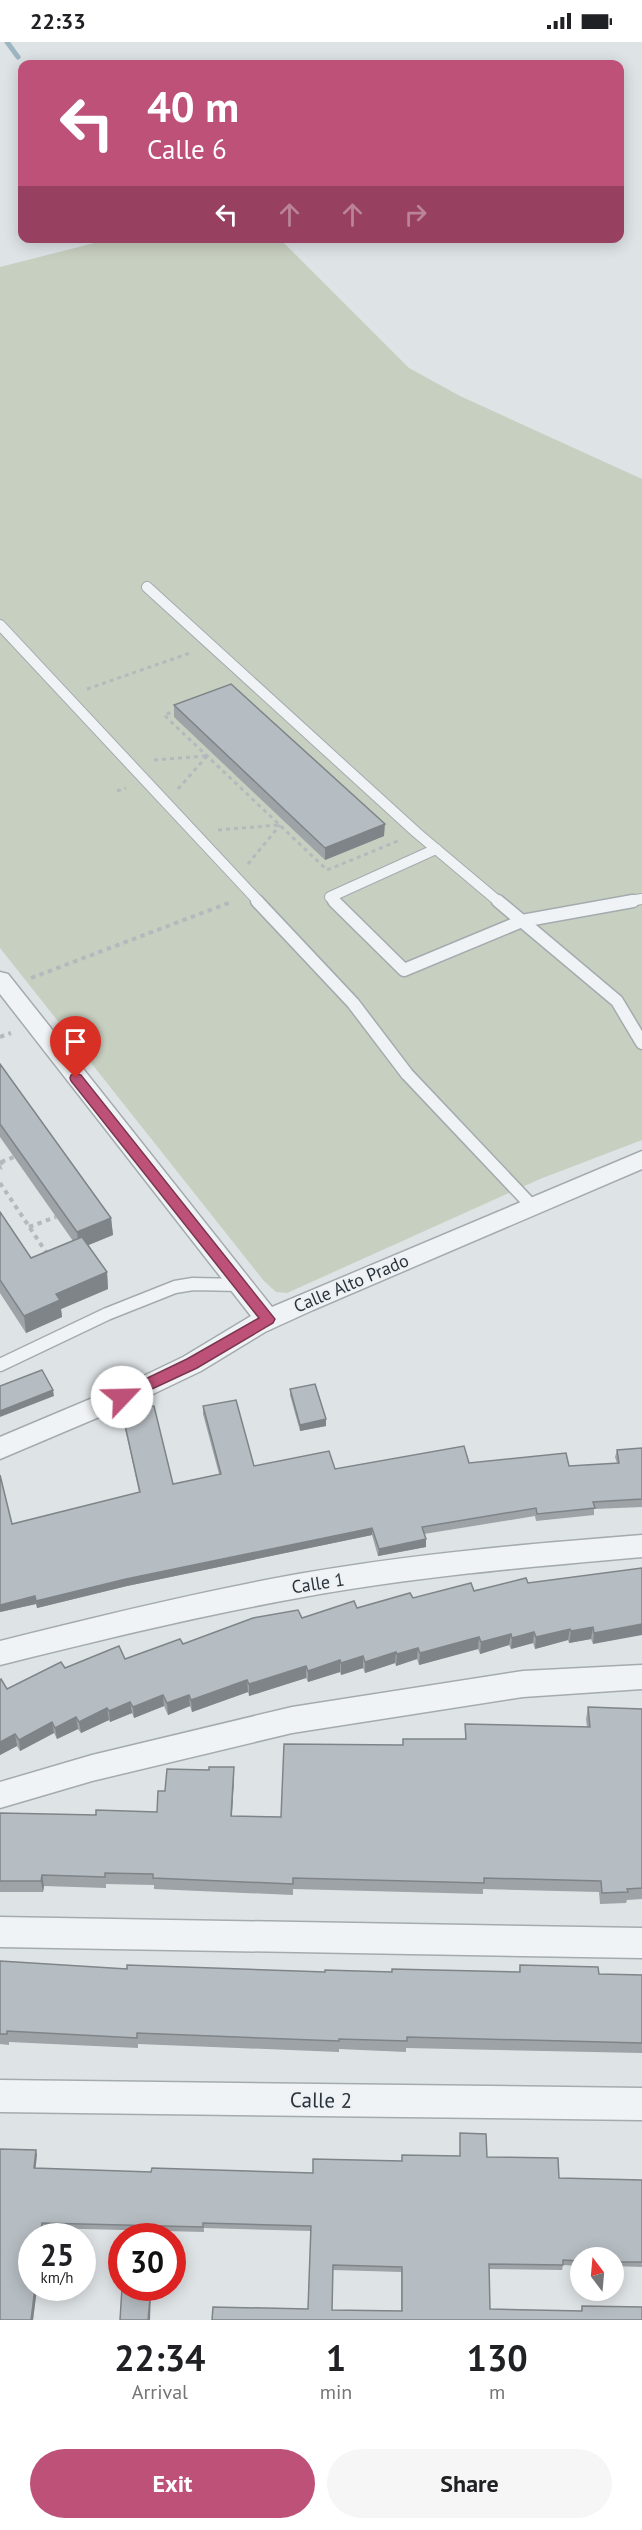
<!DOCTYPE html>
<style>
:root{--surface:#fff;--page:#f6f6f6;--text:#202124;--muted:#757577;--accent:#bd5177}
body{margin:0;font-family:"PT Sans",sans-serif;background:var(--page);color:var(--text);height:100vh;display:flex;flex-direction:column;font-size:22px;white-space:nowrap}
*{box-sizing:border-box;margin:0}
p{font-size:20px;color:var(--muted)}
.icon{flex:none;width:33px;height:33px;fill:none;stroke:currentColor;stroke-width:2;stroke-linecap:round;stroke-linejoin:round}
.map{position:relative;height:2278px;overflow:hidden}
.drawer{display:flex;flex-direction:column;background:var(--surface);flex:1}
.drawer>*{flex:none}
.top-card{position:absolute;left:18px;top:18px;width:606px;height:183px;border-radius:12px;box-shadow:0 3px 15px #0003;background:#bd5177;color:#fff;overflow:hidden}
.needle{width:39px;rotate:344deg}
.controls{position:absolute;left:570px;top:2205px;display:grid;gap:12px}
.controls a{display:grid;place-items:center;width:54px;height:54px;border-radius:50%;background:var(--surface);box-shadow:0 3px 15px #0003;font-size:30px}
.speed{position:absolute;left:18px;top:2181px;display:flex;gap:12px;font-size:30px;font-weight:700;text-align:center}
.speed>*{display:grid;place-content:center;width:78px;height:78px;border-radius:50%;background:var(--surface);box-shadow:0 3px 15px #0003;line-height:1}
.speed small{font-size:15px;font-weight:400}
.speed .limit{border:9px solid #d22;background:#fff;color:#111}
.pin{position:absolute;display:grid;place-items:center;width:51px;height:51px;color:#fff;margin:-62px -26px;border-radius:50% 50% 50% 0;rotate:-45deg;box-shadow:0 0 6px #0007}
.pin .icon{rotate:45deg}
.me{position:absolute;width:66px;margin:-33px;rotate:66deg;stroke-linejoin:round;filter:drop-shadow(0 0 4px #0008)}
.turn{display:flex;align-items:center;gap:21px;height:126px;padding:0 30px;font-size:27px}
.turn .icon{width:78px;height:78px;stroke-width:2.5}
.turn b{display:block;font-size:42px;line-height:51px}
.lanes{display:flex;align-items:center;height:57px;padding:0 30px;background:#0003;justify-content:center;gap:30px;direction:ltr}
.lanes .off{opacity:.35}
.eta{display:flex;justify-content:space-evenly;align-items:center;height:102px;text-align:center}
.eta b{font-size:36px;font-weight:600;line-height:42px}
.action{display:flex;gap:12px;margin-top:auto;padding:12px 30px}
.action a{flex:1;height:69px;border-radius:36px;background:var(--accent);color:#fff;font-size:24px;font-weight:600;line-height:69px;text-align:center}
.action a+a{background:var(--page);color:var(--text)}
.status{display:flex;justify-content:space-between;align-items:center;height:42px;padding:0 30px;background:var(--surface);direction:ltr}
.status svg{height:16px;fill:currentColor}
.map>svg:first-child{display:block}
.green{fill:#c7cfc0}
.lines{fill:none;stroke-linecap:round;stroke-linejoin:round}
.stream{stroke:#9db6c2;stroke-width:5}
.lane-far1-casing{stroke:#a4abaf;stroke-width:12}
.lane-casing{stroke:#a4abaf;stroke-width:15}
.street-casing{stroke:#a4abaf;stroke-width:3}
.path-far1{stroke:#b4b9bd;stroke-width:3;stroke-dasharray:4 4;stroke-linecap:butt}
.path{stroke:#b4b9bd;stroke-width:4;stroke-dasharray:4.5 4.5;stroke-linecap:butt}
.lane-far1{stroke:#f0f3f5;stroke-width:10}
.lane{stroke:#f0f3f5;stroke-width:12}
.street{fill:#f0f3f5;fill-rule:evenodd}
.wall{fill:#9da3a7;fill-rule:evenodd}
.shaded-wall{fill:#7f8488}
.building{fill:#b6bdc2;stroke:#7f8488;stroke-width:1.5;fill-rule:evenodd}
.route{fill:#bd5177;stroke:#7b354d;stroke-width:1.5}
.labels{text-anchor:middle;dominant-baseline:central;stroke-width:4.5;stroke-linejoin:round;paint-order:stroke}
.street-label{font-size:18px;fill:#29333b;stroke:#edf1f4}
.near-street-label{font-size:21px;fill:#29333b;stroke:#edf1f4}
</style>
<div class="status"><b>22:33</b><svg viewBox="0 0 49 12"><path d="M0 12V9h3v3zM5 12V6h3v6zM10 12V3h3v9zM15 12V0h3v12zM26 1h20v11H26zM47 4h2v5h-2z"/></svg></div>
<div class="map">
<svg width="642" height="2278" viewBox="0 0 642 2278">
<rect width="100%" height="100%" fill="#dee3e6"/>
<polygon class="green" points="110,197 280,197 409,326 460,354 642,437 642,1098 540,1137 287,1251 276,1250 264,1239 0,906 0,225"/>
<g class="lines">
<polyline class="stream" points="7,0 18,15"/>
<g class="lane-far1-casing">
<g id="lane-far1">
<polyline points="147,545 417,791 499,860"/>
<polyline points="0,583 259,860"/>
<polyline points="335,860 330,855 436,807"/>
<polyline points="624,860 642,857"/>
</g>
</g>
<g class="lane-casing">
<g id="lane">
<polyline points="257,859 353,961 407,1032 531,1163"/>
<polyline points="334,859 404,928 522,879 633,859"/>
<polyline points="498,859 617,959 642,1001"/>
<polyline points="0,1323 107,1272 175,1245 193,1242 241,1243"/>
</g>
</g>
<g class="street-casing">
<g id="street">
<polygon points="0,930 8,932 272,1265 642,1109 642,1127 313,1268 265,1290 201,1329 151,1353 0,1417 0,1395 133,1339 183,1315 251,1274 0,952"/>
<path d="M642,1493V1515C527,1525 412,1535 298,1556C198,1574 99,1598 0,1623V1599C99,1574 198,1550 298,1532C412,1512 527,1502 642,1493Z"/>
<polygon points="642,1623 642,1647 523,1655 292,1691 92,1739 0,1766 0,1740 92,1713 292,1665 523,1629"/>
<polygon points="0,1875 642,1886 642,1916 0,1905"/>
<polygon points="0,2038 642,2046 642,2078 0,2070"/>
</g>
</g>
<g class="path-far1">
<polyline points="87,647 190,611"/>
<polyline points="178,668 164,673 327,828 398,799"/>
<polyline points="154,718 206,714"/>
<polyline points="178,747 207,714"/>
<polyline points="117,749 126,746"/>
<polyline points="218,788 279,783"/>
<polyline points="248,822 280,783"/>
</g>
<g class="path">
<polyline points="31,936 231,860"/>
<polyline points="0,995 11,991"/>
<polyline points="0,1119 4,1124 0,1126"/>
<polyline points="1,1120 14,1115"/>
<polyline points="0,1141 48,1213"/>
<polyline points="29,1185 56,1175"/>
</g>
<use href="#lane-far1" class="lane-far1"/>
<use href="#lane" class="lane"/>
<use href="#street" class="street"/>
</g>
<g class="wall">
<polygon points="174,663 384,794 325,818 174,675"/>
<polygon points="0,1022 111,1176 113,1193 88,1203 107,1230 108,1247 61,1267 62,1275 26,1291 0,1251 0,1170 31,1216 73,1199 0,1095"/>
<polygon points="290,1347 326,1377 326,1384 300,1389 290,1353"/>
<polygon points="203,1364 254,1424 335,1427 469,1421 569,1424 617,1421 615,1415 617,1408 642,1406 642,1465 594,1467 594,1473 536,1479 535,1474 424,1492 426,1505 378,1514 372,1493 127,1544 37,1566 36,1562 0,1570 0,1433 12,1482 139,1450 123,1377 122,1370 173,1442 219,1432 203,1372"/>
<polygon points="642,1526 593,1602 591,1597 569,1601 568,1598 535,1607 533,1601 511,1607 509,1603 480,1612 478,1607 419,1623 417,1617 396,1624 395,1621 365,1631 363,1626 341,1633 340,1630 308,1640 306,1636 249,1654 248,1650 192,1670 190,1664 168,1673 164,1664 134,1676 132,1671 110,1680 109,1678 81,1691 78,1687 57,1697 54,1691 20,1709 17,1704 0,1713 0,1638 7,1647 65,1626 125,1617 183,1602 302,1576 413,1556"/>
<polygon points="588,1665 642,1667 642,1857 627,1858 626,1861 600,1862 599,1850 483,1847 483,1852 293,1847 293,1853 154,1847 154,1843 106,1842 106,1846 44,1844 43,1850 0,1850 0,1771 96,1773 157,1770 165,1749 234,1736 232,1774 281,1775 403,1703 465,1697 465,1682 587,1685 586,1677"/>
<polygon points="0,1919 127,1927 325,1930 519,1930 520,1923 599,1932 642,1933 642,2011 406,2006 406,2010 339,2007 339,2010 138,2002 138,2006 9,2000 9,2003 0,2002"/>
<path d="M460,2091L487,2115L559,2136L642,2138V2225L614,2224V2216H580V2224L563,2223L562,2228L489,2227L490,2267L581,2269L582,2264L642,2278L308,2267L311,2189L204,2186V2190L43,2186L42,2194H32V2246H37L33,2278H0L37,2113L35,2126L151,2130L313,2131L401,2119L460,2114ZM333,2228L401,2230V2269L332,2268Z"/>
</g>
<g class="shaded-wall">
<polygon points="385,782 384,794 325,818 325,806"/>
<polygon points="111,1176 113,1193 79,1207 77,1190"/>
<polygon points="107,1230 108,1247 61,1267 62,1275 26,1291 24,1274 56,1252"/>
<polygon points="53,1348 54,1354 0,1375 0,1369"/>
<polygon points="326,1377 326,1384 300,1389 300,1383"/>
<polygon points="372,1486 372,1493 127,1544 37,1566 36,1559 126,1537"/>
<polygon points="426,1497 426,1505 378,1514 379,1507"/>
<polygon points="35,1554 36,1562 0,1570 0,1563"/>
<polygon points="642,1582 642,1593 593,1602 594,1591"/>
<polygon points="593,1585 591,1597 569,1601 571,1589"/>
<polygon points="570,1587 568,1598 535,1607 536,1595"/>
<polygon points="534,1590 533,1601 511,1607 512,1596"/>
<polygon points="511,1592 509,1603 480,1612 481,1600"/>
<polygon points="479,1595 478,1607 419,1623 420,1611"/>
<polygon points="418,1606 417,1617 396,1624 397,1612"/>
<polygon points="396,1610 395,1621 365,1631 365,1620"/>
<polygon points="363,1614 363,1626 341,1633 341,1621"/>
<polygon points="340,1618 340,1630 308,1640 308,1629"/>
<polygon points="306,1624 306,1636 249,1654 249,1642"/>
<polygon points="247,1638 248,1650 192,1670 191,1658"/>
<polygon points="163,1653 164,1664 134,1676 133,1665"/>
<polygon points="189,1653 190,1664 168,1673 167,1661"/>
<polygon points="130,1660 132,1671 110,1680 109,1669"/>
<polygon points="107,1666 109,1678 81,1691 79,1680"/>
<polygon points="76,1675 78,1687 57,1697 55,1686"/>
<polygon points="52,1680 54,1691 20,1709 19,1698"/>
<polygon points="15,1692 17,1704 0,1713 0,1700"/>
<polygon points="234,1725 234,1736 231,1785 231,1774"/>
<polygon points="42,1833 44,1844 43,1850 41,1839"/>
<polygon points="36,2108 37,2113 35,2131 34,2126"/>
<polygon points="42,2181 43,2186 42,2194 40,2194"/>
<polygon points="35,2246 37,2246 33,2278 31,2278"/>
<polygon points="151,2246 151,2249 150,2278 148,2278"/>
</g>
<g class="building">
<polygon points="231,642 385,782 325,806 174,663"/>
<polygon points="0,1022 111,1176 77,1190 0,1082"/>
<polygon points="0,1170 31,1216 82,1195 107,1230 56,1252 60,1258 24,1274 0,1238"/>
<polygon points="42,1328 53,1348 0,1369 0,1344"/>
<polygon points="315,1342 326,1377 300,1383 290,1347"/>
<polygon points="236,1358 254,1424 329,1409 335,1427 464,1404 469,1421 566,1411 569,1424 619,1421 617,1408 642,1406 642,1457 593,1460 595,1466 537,1472 536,1466 422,1485 426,1497 379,1507 372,1486 126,1537 36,1559 35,1554 0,1563 0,1433 12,1482 140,1450 122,1370 154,1364 173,1442 221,1432 203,1364"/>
<polygon points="642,1526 642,1582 594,1591 593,1585 571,1589 570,1587 536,1595 534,1590 512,1596 511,1592 481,1600 479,1595 420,1611 418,1606 397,1612 396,1610 365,1620 363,1614 341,1621 340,1618 308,1629 306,1624 249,1642 247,1638 191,1658 189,1653 167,1661 163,1653 133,1665 130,1660 109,1669 107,1666 79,1680 76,1675 55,1686 52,1680 19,1698 15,1692 0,1700 0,1638 1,1637 7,1647 61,1620 65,1626 119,1604 125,1617 180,1597 183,1602 253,1576 298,1568 302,1576 354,1559 357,1566 410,1551 413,1556 471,1541 474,1549 526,1536 528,1541"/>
<polygon points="588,1665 642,1667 642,1846 627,1847 628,1850 602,1851 601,1839 484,1836 484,1841 293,1836 293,1842 153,1836 153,1832 105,1831 105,1835 42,1833 41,1839 0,1839 0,1771 96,1773 96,1768 157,1770 158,1749 165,1749 167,1727 209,1728 209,1725 234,1725 231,1774 281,1775 284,1702 403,1703 403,1697 466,1697 465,1682 590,1685"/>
<polygon points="0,1919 127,1927 127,1923 325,1930 325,1928 392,1930 392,1927 520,1930 520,1923 598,1925 599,1932 642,1933 642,2001 407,1995 407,1999 339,1997 339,1999 137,1991 137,1996 7,1989 7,1992 0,1992"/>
<path d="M460,2091L486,2092L487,2115L558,2116L559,2136L642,2138V2220H614V2216H580V2219L563,2218V2223L489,2222L490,2267L582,2269V2264L642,2265V2278H212L213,2265L308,2267L311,2184L203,2181V2185L42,2181L40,2194H32V2246H35L31,2278H0V2107L36,2108L34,2126L151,2130L152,2126L313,2131V2117L402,2119V2113L460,2114ZM333,2223L402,2225V2269L332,2268Z"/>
<polygon points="122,2246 151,2246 148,2278 120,2278"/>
</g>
<polygon class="route" points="76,1031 81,1033 275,1277 273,1281 197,1326 122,1361 116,1359 114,1355 116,1351 187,1317 259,1276 71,1039 70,1036 71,1033"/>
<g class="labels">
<g class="street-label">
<text transform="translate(351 1241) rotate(-23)">Calle Alto Prado</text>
<text transform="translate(318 1541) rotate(-9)">Calle 1</text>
</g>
<g class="near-street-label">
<text transform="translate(321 2058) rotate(1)">Calle 2</text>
</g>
</g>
</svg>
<div class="controls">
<a><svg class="needle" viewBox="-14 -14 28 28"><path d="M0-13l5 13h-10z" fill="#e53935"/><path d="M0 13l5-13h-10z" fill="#757577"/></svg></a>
</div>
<div class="speed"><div>25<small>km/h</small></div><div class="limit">30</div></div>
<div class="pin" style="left:76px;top:1036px;background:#d93025"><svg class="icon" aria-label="arrive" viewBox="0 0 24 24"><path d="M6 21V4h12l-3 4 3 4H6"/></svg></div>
<svg class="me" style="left:122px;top:1355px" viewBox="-20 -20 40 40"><circle r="19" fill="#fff"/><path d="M0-13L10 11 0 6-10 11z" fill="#bd5177"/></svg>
<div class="top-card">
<div class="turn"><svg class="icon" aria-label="left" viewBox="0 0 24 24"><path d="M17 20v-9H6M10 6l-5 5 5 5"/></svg><div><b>40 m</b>Calle 6</div></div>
<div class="lanes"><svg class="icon" aria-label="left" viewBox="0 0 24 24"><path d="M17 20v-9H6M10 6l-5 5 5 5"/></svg><svg class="icon off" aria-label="ahead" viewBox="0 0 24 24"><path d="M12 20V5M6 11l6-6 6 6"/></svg><svg class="icon off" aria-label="ahead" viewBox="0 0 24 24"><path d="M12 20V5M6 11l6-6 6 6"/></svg><svg class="icon off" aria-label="right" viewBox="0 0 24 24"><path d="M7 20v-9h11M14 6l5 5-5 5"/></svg></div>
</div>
</div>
<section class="drawer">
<div class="eta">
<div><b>22:34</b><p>Arrival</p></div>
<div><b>1</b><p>min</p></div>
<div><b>130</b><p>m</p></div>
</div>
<div class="action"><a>Exit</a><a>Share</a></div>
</section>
